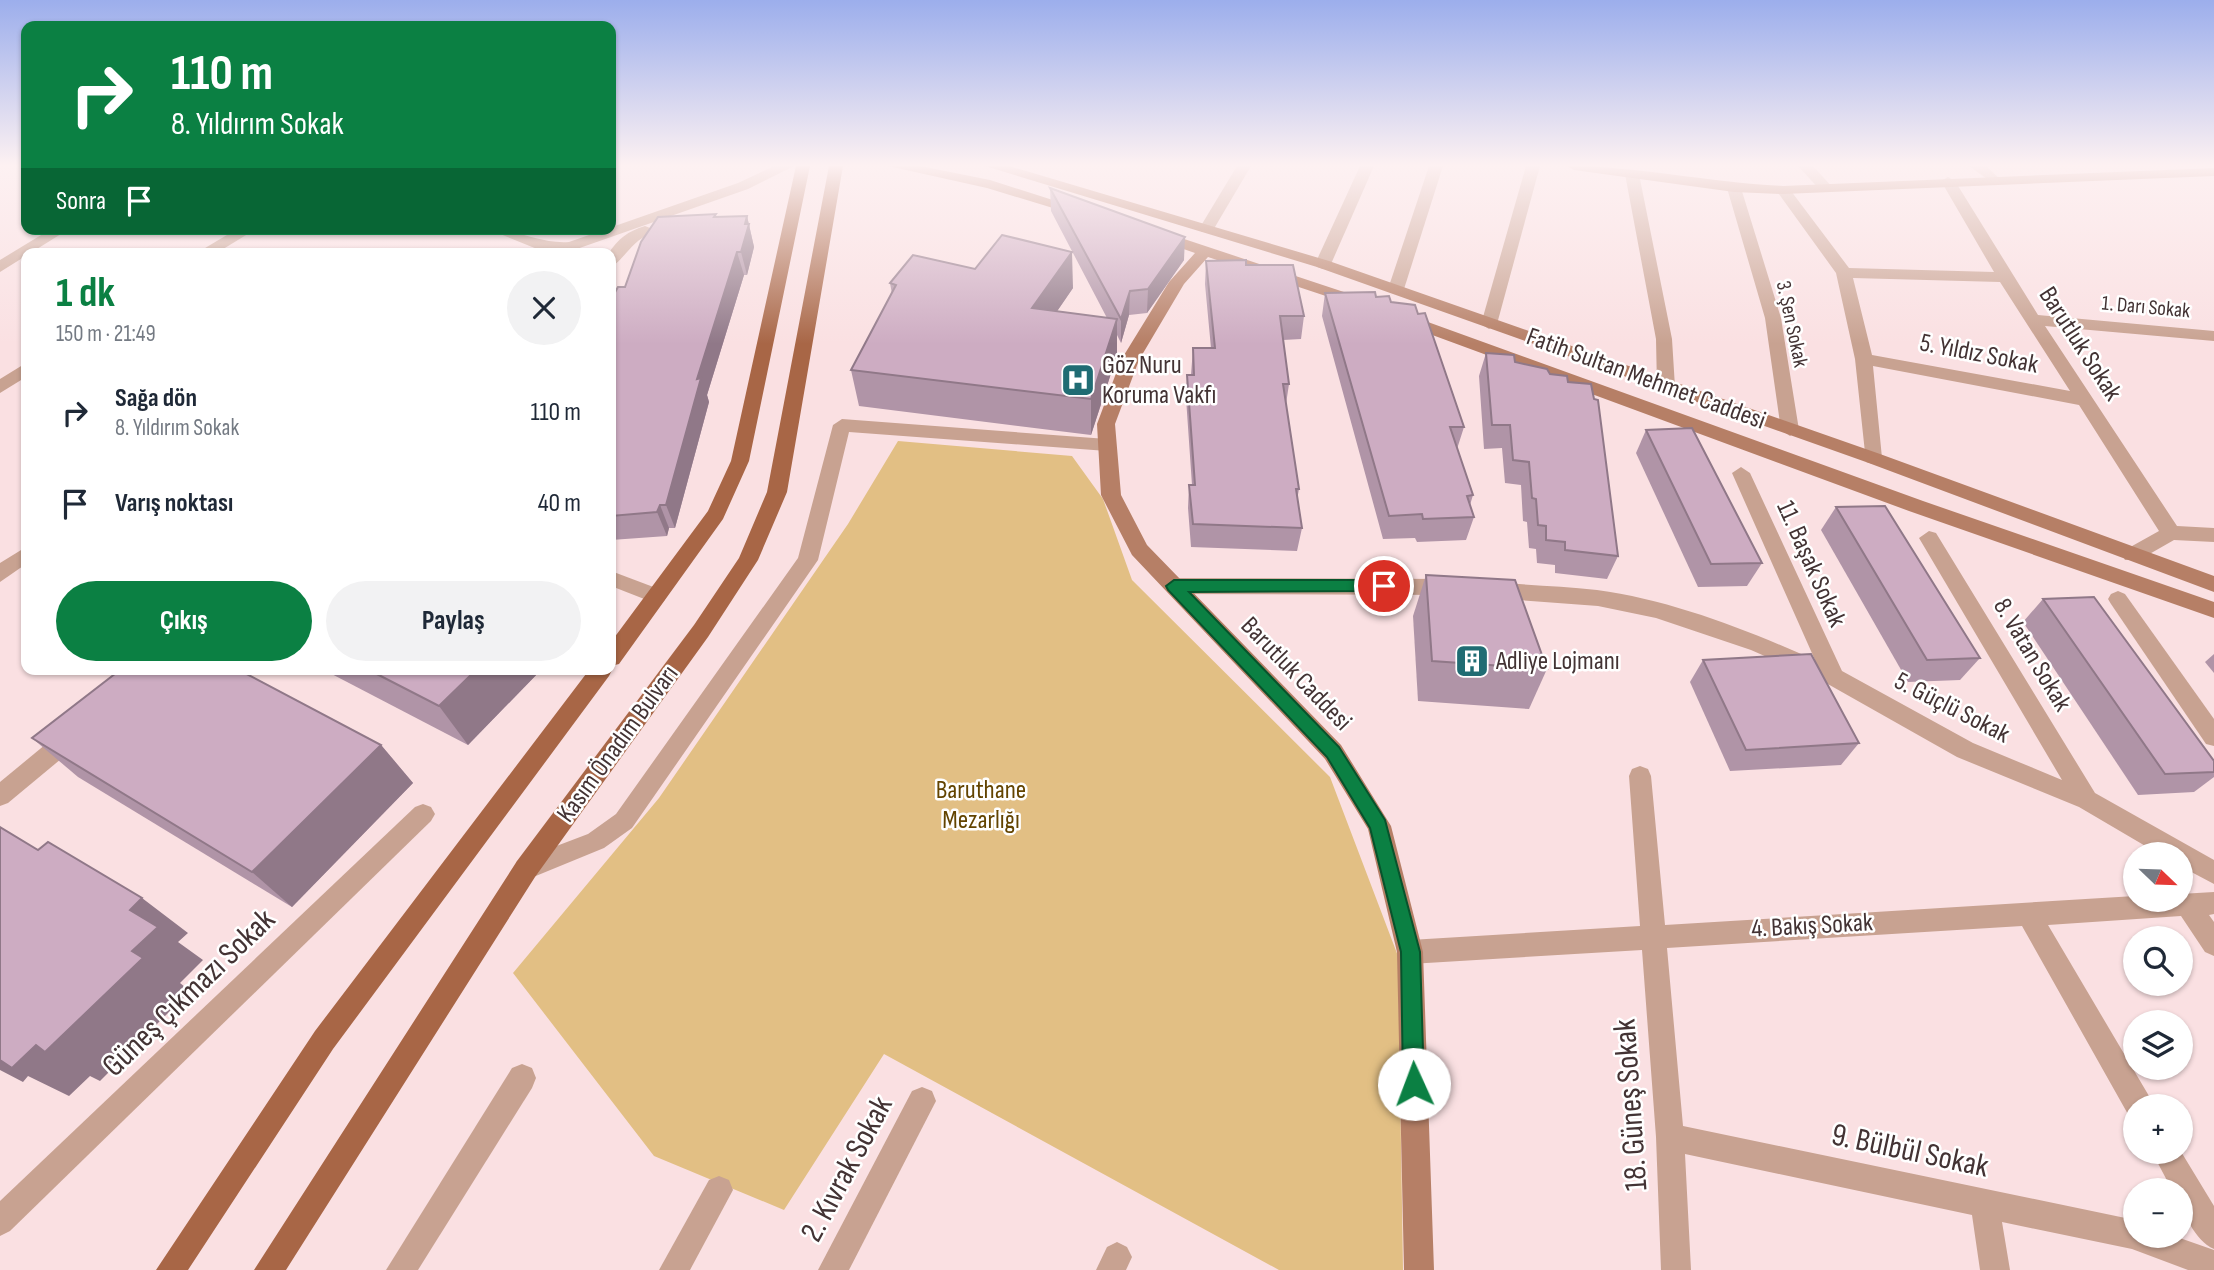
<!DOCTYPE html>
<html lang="tr">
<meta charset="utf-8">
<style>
:root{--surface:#fff;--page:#f2f2f3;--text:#1f2937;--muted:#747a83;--accent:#0b8043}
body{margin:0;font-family:"Sofia Sans Condensed",sans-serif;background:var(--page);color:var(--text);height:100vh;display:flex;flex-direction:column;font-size:26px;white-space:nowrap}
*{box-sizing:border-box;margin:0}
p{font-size:23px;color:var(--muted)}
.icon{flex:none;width:38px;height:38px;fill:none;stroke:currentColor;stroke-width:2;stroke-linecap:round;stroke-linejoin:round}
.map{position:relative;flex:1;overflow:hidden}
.side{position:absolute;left:21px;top:248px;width:595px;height:427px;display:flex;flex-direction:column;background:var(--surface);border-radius:14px;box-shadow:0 2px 5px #0004}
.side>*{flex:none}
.hud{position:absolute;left:21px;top:21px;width:595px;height:214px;border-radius:14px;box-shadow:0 2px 5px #0004;background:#0b8043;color:#fff;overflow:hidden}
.needle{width:46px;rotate:113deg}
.buttons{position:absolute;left:2123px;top:842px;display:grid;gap:14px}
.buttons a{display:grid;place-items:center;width:70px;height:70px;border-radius:50%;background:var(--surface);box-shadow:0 2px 5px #0004;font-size:35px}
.pin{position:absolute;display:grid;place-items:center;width:60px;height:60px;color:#fff;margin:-30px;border:4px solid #fff;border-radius:50%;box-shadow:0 2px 7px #0007}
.me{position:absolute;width:77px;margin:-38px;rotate:358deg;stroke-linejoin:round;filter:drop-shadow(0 0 5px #0008)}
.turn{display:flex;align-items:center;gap:24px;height:147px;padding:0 35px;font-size:32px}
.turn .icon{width:91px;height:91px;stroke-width:2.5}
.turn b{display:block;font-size:49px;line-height:60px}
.then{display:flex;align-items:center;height:66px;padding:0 35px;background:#0003;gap:14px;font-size:26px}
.round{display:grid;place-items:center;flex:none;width:74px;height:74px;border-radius:37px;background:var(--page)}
.head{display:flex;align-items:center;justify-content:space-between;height:119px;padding:0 35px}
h1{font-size:42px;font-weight:700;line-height:52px;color:var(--accent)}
.cta{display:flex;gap:14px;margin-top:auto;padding:14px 35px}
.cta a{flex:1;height:80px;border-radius:42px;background:var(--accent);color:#fff;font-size:28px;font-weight:700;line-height:80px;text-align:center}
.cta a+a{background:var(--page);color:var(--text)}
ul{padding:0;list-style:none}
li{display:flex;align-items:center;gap:21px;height:91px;padding:0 35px}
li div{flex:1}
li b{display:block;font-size:26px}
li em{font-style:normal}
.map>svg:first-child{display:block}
.green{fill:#e2bf84}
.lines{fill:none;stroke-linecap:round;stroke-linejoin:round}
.street{fill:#c8a291;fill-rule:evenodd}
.secondary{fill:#b67f66;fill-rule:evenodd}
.primary{fill:#a86646;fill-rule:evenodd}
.wall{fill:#b094a7}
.shaded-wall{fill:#907888}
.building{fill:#cdacc2;stroke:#907888;stroke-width:2}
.route{fill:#0b8043;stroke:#07532c;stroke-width:2}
.labels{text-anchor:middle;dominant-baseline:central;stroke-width:5;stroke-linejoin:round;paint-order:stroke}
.far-street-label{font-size:21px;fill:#433334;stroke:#fff}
.street-label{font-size:26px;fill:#433334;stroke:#fff}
.poi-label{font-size:26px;fill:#433334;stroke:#fff;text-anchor:start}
.park-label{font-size:26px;fill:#634400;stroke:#fff}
.near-street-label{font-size:32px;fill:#433334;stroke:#fff}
</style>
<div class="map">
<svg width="2214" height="1270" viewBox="0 0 2214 1270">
<rect width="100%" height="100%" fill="#fae0e2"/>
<polygon class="green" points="898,441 1072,456 1103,499 1132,580 1330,777 1398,956 1403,1270 1279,1270 884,1054 784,1210 654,1156 513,973 659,798 848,524"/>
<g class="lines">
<g class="street">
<path d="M774,166H794L748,189L571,251H542L488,229C518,229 539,244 569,242L738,183Z"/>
<polygon points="1237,166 1251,166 1212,232 1202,232 1199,229"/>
<polygon points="1360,166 1374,166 1331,264 1323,269 1317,267 1315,264"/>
<polygon points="1429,166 1443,166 1404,289 1396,294 1390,292 1388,289"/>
<polygon points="1526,166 1540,166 1497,324 1489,329 1481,324"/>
<polygon points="1798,166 1813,166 1833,188 1826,192 1821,191"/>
<polygon points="1969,166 1986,166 2001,180 1994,184"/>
<polygon points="1632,170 1639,174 1672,339 1675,387 1666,393 1657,387 1656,339 1625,174"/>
<path d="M1948,177L1955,181L2038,315L2214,331V341L2045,326L2177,526L2214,528V542L2174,540L2139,560H2125L2122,555L2125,550L2159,531L2079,405L1873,366L1882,458L1873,464L1866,462L1855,359L1836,273L1776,190L1778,187H1788L1849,268L1994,272L1941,181ZM1853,278L2000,282L2070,391L1872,355Z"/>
<polygon points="1734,184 1741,188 1781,318 1799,430 1790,436 1781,430 1765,318 1727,188"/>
<path d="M645,226L650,228V234C631,241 622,263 611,266V254H608C618,239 628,231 645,226Z"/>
<polygon points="51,229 69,229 0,272 0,260"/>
<polygon points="237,229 256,229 215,254 195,254"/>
<polygon points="26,363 26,377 0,393 0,379"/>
<polygon points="842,419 1107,439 1116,445 1107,451 849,432 818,560 632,828 604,848 526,880 517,877 514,869 517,861 588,834 616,814 798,558 833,425"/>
<path d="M1741,467L1750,473L1842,671L1973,743L2062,780L1919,538L1929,531L1936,533L2095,793L2214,860V884L2180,866V854H2159L2079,807L1957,757L1826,683L1751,650L1656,618L1598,606L1491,598L1484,595L1481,590L1484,585L1491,582C1526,585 1562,586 1597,590C1672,600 1747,630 1815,660L1732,473Z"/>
<polygon points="26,547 26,564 0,582 0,563"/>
<polygon points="611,571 664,591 667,596 664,601 657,604 611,586"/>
<polygon points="1174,578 1452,579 1459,582 1462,587 1459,592 1452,595 1174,594 1167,591 1164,586 1167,581"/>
<polygon points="2118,591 2125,594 2214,719 2214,746 2206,744 2111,604 2108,599 2111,594"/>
<polygon points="71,728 79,730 82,737 79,744 8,803 0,806 0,782 63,730"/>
<polygon points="1640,766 1648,769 1651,776 1665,925 2135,896 2135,900 2180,900 2180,894 2214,892 2214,914 2209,915 2214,922 2214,956 2205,952 2181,916 2048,925 2149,1096 2153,1106 2135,1106 2135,1118 2129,1116 2022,926 1667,948 1683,1126 2135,1220 2135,1236 2174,1236 2214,1250 2214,1270 2188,1270 2132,1249 2002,1222 2010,1270 1980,1270 1972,1215 1685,1154 1691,1270 1661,1270 1656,1137 1642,950 1410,964 1401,960 1397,952 1401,944 1410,940 1640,926 1629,776 1632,769"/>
<polygon points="423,804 431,807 435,814 431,821 10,1231 0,1236 0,1201 415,807"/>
<polygon points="522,1064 532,1068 536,1078 532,1088 418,1270 386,1270 512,1068"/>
<polygon points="922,1087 932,1091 936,1101 849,1270 818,1270 912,1091"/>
<path d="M2180,1150L2214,1206V1249C2195,1241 2180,1210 2180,1190H2172L2152,1152Z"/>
<polygon points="719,1176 729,1180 733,1190 690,1270 659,1270 709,1180"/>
<polygon points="1117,1242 1127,1247 1132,1257 1126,1270 1096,1270 1107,1247"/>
</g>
<g class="secondary">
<polygon points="888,166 920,166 990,180 1084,210 1076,215 987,188"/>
<polygon points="985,166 1009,166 1329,261 1880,454 2214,576 2214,592 1866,462 1317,267"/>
<path d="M1567,166C1640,166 1711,183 1783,186L2214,168V176L1783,194L1734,192L1574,170Z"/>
<polygon points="1157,230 1365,299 1367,302 1359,307 1353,305 1208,257 1184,284 1139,360 1115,424 1121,495 1147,545 1341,745 1391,826 1423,952 1434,1270 1404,1270 1397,952 1368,829 1325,759 1132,555 1101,495 1097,424 1121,360 1169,282 1195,253 1152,238 1152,232"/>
<polygon points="1403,313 1923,501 2214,602 2214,618 1909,511 1397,322 1397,314"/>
</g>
<g class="primary">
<polygon points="796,166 810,166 749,461 723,519 619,664 611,666 611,642 708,511 731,461"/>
<polygon points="829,166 843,166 787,492 758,560 708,637 535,877 286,1270 254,1270 517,861 694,625 739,558 767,492"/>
<polygon points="611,668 612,670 609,676 333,1049 188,1270 156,1270 315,1031 589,670"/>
</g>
</g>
<g class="wall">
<polygon points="1050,188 1184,260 1147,313 1129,315 1121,343 1117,335 1117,355 1091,435 859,406 851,370 892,294 890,283 975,269 1073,288 1057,311 1107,318 1051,211"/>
<polygon points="747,216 754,247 747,275 744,275 707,395 709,402 675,528 669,528 667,536 611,540 611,293 614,294 716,217"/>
<polygon points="1206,261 1246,265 1304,316 1301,339 1283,340 1289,384 1286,404 1299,489 1297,500 1302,528 1297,551 1191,547 1188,508 1189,485 1192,485 1186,398 1187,375 1191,375 1193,348 1211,348 1205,284"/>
<polygon points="1325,293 1376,297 1391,302 1464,427 1457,449 1473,495 1470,505 1474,517 1466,540 1417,542 1415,538 1383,539 1322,316"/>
<polygon points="1486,353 1550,374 1568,382 1618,556 1607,579 1555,573 1555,565 1537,563 1536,549 1529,548 1527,522 1523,521 1521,485 1505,483 1502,448 1484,449 1479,376"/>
<polygon points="1646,430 1762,563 1747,586 1698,587 1636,453"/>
<polygon points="1836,507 1980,658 1960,680 1908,682 1821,530"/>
<polygon points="1426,575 1547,669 1529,709 1418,701 1413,616"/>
<polygon points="2043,599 2214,761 2214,777 2194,792 2138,795 2023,622"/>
<polygon points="2214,654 2214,673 2205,662"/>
<polygon points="1703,660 1859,743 1841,765 1730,771 1690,682"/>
<polygon points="324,670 541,670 468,745"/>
<polygon points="32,738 381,745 413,783 292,907 78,777"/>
</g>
<g class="shaded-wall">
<polygon points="747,216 754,247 747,275 741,252"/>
<polygon points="1185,237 1184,260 1147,313 1148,289"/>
<polygon points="737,252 744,275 707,395 709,402 675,528 666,505 697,379"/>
<polygon points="1072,252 1073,288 1034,345 1032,308"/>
<polygon points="1130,291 1129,315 1121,343 1121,319"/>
<polygon points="1117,319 1117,355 1091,435 1091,399"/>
<polygon points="660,505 669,528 667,536 657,512"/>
<polygon points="476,670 541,670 468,745 439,706"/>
<polygon points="381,745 413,783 292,907 252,872"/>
<polygon points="142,898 188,933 178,942 203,960 180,983 190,991 100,1081 90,1076 69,1096 28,1076 23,1082 0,1070 0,1055 36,1045 132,951 130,910"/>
</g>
<g class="building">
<polygon points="1050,188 1185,237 1148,289 1130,291 1121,319"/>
<polygon points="716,214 714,217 747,216 745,224 749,224 741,252 737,252 697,379 701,378 666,505 660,505 657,512 611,516 611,293 614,294 618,287 625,287 641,242 658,217"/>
<polygon points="1002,235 1072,252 1032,308 1117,319 1091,399 851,370 896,285 890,283 913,255 975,269"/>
<polygon points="1246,260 1246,265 1293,265 1304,316 1280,316 1289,384 1283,384 1299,489 1296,489 1302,528 1193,524 1189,485 1195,485 1187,375 1194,375 1193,348 1215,348 1206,261"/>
<polygon points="1375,292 1376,297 1389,296 1391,302 1415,305 1418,314 1425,313 1464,427 1450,427 1473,495 1467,496 1474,517 1423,519 1422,514 1389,516 1325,293"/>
<polygon points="1486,353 1514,355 1515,362 1547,369 1550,374 1567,376 1568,382 1591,384 1594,399 1598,400 1618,556 1565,550 1565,542 1546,540 1546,526 1538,525 1536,499 1532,498 1529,462 1513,460 1510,425 1492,425"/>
<polygon points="1692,428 1762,563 1711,564 1646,430"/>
<polygon points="1885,506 1980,658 1927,660 1836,507"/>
<polygon points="1426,575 1515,580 1547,669 1432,661"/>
<polygon points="2094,597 2214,761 2214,772 2165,774 2043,599"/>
<polygon points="1811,654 1859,743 1746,750 1703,660"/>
<polygon points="120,670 239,670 381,745 252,872 32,738"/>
<polygon points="369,670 476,670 439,706"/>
<polygon points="0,827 38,850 48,842 142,898 130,910 158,927 132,951 143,958 45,1052 36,1045 12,1068 0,1060"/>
</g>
<linearGradient id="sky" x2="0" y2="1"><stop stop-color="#9caeec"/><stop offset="0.48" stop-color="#fdf1f2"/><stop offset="1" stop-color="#fdf1f2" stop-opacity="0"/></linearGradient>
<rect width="2214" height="344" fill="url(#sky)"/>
<polygon class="route" points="1174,580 1384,580 1391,586 1384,591 1189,592 1339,747 1385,820 1420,952 1424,1084 1421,1092 1414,1095 1406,1092 1403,1084 1401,952 1370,828 1327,757 1168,590 1166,586"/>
<defs>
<g id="hospital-square" transform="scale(1.75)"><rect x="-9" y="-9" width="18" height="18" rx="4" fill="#206c73" stroke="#fff"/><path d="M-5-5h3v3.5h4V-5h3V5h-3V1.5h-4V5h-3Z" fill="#fff"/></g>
<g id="building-square" transform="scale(1.75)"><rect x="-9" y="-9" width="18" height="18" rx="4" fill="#206c73" stroke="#fff"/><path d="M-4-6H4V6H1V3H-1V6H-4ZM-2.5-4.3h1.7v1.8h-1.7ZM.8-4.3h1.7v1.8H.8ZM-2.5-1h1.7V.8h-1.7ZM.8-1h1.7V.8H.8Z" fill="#fff"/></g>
</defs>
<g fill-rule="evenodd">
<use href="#hospital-square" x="1078" y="380"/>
<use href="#building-square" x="1472" y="661"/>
</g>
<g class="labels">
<g class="far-street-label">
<text transform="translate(2146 307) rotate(5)">1. Darı Sokak</text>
<text transform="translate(1792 324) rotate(78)">3. Şen Sokak</text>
</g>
<g class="street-label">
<text transform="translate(2080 344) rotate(57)">Barutluk Sokak</text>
<text transform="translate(1979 354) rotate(11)">5. Yıldız Sokak</text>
<text transform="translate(1646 379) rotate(20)">Fatih Sultan Mehmet Caddesi</text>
<text transform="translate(1811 564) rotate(66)">11. Başak Sokak</text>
<text transform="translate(2032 655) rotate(59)">8. Vatan Sokak</text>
<text transform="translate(1296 674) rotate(46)">Barutluk Caddesi</text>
<text transform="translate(1952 708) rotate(27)">5. Güçlü Sokak</text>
<text transform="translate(618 744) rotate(-54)">Kasım Önadım Bulvarı</text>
<text transform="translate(1812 926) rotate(-3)">4. Bakış Sokak</text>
</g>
<g class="poi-label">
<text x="1102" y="365">Göz Nuru<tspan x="1102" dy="30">Koruma Vakfı</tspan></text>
<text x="1496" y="661">Adliye Lojmanı</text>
</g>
<g class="park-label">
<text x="981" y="790">Baruthane<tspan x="981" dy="30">Mezarlığı</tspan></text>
</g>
<g class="near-street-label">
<text transform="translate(189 993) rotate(-44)">Güneş Çıkmazı Sokak</text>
<text transform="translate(1631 1105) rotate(-94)">18. Güneş Sokak</text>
<text transform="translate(1910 1151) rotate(12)">9. Bülbül Sokak</text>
<text transform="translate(847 1169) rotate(-62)">2. Kıvrak Sokak</text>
</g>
</g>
</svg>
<div class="buttons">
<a><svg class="needle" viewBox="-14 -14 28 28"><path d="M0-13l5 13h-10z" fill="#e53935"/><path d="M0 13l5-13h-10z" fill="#747a83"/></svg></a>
<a><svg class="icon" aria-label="search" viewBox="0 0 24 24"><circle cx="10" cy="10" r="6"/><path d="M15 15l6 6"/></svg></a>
<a><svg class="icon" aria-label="layers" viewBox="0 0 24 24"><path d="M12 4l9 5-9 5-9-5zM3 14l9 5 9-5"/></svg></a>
<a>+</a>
<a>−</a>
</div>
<div class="pin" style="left:1384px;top:586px;background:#d93025"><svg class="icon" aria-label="arrive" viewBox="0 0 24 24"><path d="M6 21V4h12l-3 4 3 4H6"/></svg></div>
<svg class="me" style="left:1414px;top:1084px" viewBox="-20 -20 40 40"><circle r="19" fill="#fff"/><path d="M0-13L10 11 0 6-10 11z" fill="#0b8043"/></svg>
<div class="hud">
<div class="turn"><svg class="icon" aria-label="right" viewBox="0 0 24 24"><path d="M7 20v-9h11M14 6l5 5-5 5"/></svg><div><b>110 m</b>8. Yıldırım Sokak</div></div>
<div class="then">Sonra<svg class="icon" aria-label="arrive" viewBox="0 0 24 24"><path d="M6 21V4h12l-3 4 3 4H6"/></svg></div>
</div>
<section class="side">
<div class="head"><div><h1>1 dk</h1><p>150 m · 21:49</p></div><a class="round"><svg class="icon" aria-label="close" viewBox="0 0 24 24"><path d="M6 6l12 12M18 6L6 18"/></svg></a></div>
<ul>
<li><svg class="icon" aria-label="right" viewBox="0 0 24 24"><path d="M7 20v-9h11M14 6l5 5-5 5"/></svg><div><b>Sağa dön</b><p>8. Yıldırım Sokak</p></div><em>110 m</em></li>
<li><svg class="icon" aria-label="arrive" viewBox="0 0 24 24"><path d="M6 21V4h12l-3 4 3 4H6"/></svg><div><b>Varış noktası</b></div><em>40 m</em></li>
</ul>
<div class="cta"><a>Çıkış</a><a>Paylaş</a></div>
</section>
</div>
